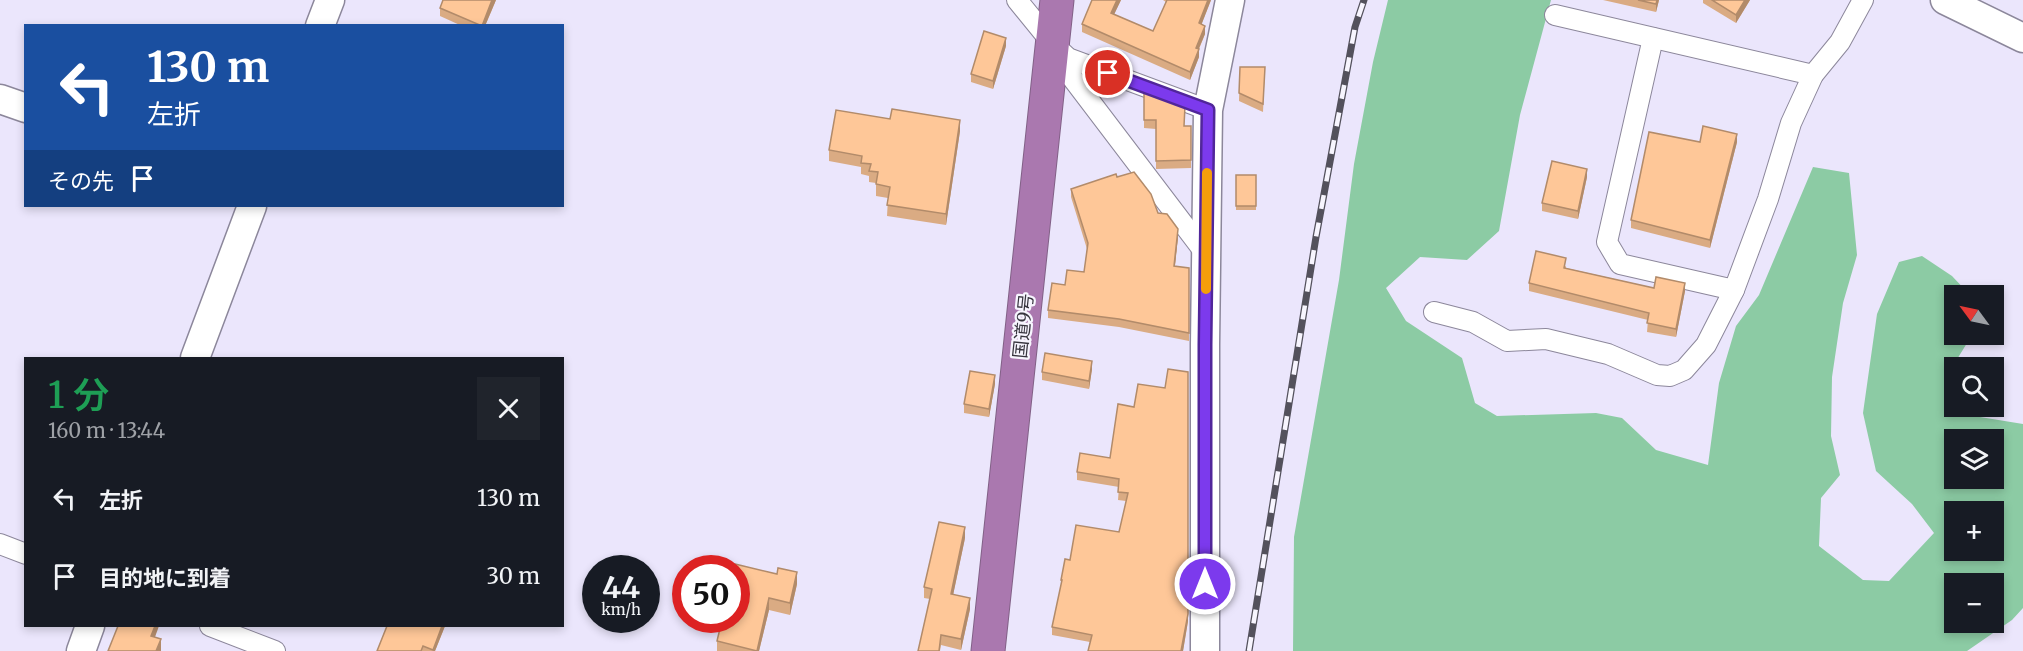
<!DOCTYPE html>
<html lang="ja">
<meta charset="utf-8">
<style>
:root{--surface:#171b24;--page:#20242c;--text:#f1f3f6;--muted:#9ea1a6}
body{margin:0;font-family:Merriweather,"Noto Sans JP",serif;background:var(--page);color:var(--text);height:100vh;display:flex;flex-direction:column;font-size:22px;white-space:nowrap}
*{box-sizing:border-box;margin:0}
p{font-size:20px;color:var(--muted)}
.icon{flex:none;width:33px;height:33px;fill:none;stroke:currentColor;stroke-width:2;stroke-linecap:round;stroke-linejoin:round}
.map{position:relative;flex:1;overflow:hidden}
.sheet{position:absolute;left:24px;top:357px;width:540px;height:270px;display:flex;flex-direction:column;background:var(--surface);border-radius:0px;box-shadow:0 3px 9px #0003}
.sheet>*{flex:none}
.top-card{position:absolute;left:24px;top:24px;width:540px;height:183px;border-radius:0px;box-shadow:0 3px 9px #0003;background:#1a4fa0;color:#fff;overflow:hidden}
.needle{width:39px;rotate:303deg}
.controls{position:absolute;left:1944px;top:285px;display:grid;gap:12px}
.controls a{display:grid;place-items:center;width:60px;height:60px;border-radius:0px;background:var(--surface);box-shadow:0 3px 9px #0003;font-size:30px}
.speed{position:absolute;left:582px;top:555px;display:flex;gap:12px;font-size:30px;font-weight:700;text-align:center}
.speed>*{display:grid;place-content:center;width:78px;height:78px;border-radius:50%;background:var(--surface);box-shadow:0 3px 9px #0003;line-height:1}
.speed small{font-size:15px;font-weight:400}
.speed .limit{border:9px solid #d22;background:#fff;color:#111}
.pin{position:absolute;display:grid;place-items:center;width:51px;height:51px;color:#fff;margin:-26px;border:3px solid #fff;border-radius:50%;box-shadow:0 2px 6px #0007}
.me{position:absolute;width:66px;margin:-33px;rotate:0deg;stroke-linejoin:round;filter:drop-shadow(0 0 4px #0008)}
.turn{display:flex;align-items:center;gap:21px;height:126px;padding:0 24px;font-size:27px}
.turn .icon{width:78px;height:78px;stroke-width:2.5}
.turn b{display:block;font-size:42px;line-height:51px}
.then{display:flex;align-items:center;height:57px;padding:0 24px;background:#0003;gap:12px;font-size:22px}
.round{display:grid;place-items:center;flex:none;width:63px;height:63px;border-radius:0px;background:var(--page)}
.head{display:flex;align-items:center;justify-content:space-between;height:102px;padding:0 24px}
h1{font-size:36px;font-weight:600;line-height:45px;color:#1e9e55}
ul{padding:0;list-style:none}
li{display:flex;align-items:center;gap:18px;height:78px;padding:0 24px}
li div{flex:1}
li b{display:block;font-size:22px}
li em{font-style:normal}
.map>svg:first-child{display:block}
.green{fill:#8ccba4;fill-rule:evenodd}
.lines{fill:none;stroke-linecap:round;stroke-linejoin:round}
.street-casing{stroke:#8c879b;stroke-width:22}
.secondary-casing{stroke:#8c879b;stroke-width:31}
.highway-casing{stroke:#826187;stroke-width:35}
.street{stroke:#fff;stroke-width:20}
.secondary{stroke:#fff;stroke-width:28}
.highway{stroke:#aa78af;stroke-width:33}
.rail-casing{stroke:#53515c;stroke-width:7}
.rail{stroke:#f7f5fe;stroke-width:4.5;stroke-dasharray:14;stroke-linecap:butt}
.wall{fill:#daab83}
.shaded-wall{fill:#b28b6a}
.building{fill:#fec798;stroke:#b28b6a;stroke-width:1.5}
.route-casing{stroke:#51269a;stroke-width:15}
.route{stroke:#7c3aed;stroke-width:10}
.slow{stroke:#f59e0b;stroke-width:10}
.labels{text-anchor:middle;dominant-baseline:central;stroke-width:4.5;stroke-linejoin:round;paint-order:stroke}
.street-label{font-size:18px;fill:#37353e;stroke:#f7f5fe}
</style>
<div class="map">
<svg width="2023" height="651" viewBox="0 0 2023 651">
<rect width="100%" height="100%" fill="#ebe6fc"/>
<path class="green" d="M1388,0H1551L1520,115L1499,231L1467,260L1420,257L1386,288L1406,321L1462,358L1475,403L1497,416L1596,413L1622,418L1656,450L1708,465L1719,383L1736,326L1759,295L1813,167L1849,173L1857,255L1843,303L1832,377L1831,436L1840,475L1821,498L1819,546L1863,580L1889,581L1934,533L1912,504L1876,471L1863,413L1877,314L1899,262L1922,256L1952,276L1970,295L1954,296V334L1972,335L1951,369L1954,388V406L1970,407L1980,417L2023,424V608L2012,620L1967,651H1293L1294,537L1339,280L1354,164L1373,62ZM1954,440H1994V478H1954ZM1954,512H1994V550H1954ZM1954,584H1994V622H1954Z"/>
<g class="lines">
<g class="street-casing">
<g id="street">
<polyline points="1017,0 1052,43 1068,58 1208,110"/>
<polyline points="1555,15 1813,75"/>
<polyline points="1653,38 1607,242 1620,264 1734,290 1768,199 1791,123 1813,75 1840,42 1863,0"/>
<polyline points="1068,58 1070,75 1206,254"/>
<polyline points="1434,312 1473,322 1507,341 1546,339 1608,354 1657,375 1670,376 1684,370 1706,345 1734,290"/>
<polyline points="0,544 26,554"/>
<polyline points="210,626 275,651"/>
</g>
</g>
<g class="secondary-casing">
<g id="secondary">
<polyline points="1945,0 2023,38"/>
<polyline points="320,26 330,0"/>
<polyline points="0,99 26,108"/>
<polyline points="195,358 252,206"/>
<polyline points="81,651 90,626"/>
<polyline points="1205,651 1205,345 1208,110 1230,0"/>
</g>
</g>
<g class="highway-casing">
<polyline id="highway" points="988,651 1057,0"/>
</g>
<use href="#street" class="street"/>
<use href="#secondary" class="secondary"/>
<use href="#highway" class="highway"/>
<g class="rail-casing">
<polyline id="rail" points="1249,651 1316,237 1355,27 1364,0"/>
</g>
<use href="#rail" class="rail"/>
</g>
<g class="wall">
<polygon points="443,0 496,0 485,26 462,26 440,16 440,8"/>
<polygon points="1092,0 1121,0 1114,14 1153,31 1166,2 1163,0 1211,0 1201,25 1205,34 1199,49 1199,57 1190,80 1082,32 1082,24"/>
<polygon points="1603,0 1659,0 1656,12"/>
<polygon points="1703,0 1750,0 1736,23 1703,3"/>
<polygon points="1006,46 993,89 971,82 971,74"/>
<polygon points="1240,67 1265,67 1263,112 1239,101"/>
<polygon points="1144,91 1185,126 1191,126 1191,168 1156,169 1156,129 1144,128"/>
<polygon points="960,131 946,225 887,216 888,198 876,196 876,183 869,182 869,176 861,174 861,167 829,161 829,150"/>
<polygon points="1700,142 1737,142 1710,248 1631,228 1631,220"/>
<rect x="1236" y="175" width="20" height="35"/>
<polygon points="1117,177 1158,213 1178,237 1175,266 1189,268 1189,341 1119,327 1048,318 1048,310 1065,285 1084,272 1087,249 1071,197 1071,189"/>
<polygon points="1587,177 1578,219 1542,211 1542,203"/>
<polygon points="1566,266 1566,268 1654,288 1685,291 1676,337 1647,332 1648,320 1529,291 1529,283"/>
<polygon points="1092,369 1089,389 1042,380 1042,372"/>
<polygon points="995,384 989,417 964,413 964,404"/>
<polygon points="1118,404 1188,621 1183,651 1088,651 1090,642 1052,635 1052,627 1061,588 1061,580 1070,560 1119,532 1126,501 1118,500 1119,487 1077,480 1077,472 1110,458"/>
<polygon points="965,538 953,595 970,609 961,650 941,645 940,651 918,651 930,599 924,598 924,587"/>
<polygon points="735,564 797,584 790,615 769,610 759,651 717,651 717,641"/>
<polygon points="387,626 445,626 435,651 377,651"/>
</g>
<g class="shaded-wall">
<polygon points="492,0 496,0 485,26 482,26"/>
<polygon points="1117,0 1121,0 1111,21 1111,13"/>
<polygon points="1208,0 1211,0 1199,31 1199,23"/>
<polygon points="1657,0 1659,0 1656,12 1656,4"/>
<polygon points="1745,0 1750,0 1736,23 1736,15"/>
<polygon points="1205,26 1205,34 1196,55 1196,48"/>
<polygon points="1006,38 1006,46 993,89 993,81"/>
<polygon points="1199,49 1199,57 1190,80 1190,72"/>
<polygon points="960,120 960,131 946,225 946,214"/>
<polygon points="1737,134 1737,142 1710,248 1710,240"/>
<polygon points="1587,169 1587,177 1578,219 1578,211"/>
<polygon points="1178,229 1178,237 1174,274 1174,266"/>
<polygon points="1685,283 1685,291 1676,337 1676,329"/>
<polygon points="1092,361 1092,369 1089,389 1089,381"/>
<polygon points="995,375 995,384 989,417 989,409"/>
<polygon points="965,527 965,538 951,605 951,594"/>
<polygon points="797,572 797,584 790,615 790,603"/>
<polygon points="769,598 769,610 759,651 757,651"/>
<polygon points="970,598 970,609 961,650 961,639"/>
<polygon points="1188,614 1188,621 1183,651 1181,651"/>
<polygon points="155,626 159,626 151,648 151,636"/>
<polygon points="442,626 445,626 435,651 433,651"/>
<polygon points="161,639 161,651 156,651"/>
</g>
<g class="building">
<polygon points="443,0 492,0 482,26 440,8"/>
<polygon points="1092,0 1117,0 1111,13 1153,31 1167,0 1208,0 1199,23 1205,26 1196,48 1199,49 1190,72 1082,24"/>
<polygon points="1638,0 1657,0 1656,4"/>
<polygon points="1712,0 1745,0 1736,15"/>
<polygon points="984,31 1006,38 993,81 971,74"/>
<polygon points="1240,67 1265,67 1263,104 1239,93"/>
<polygon points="1144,91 1185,106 1184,126 1191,126 1191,160 1156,161 1156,120 1144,120"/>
<polygon points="892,109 960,120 946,214 887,205 890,187 876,184 878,172 869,171 871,164 861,163 862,156 829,150 836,110 890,119"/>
<polygon points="1703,126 1737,134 1710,240 1631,220 1649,132 1700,142"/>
<polygon points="1552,161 1587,169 1578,211 1542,203"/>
<polygon points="1134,172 1151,194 1158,213 1167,214 1178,229 1174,266 1189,268 1189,333 1119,319 1048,310 1052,283 1065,285 1067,270 1084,272 1088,243 1071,189 1116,174 1117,177"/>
<rect x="1236" y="175" width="20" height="31"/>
<polygon points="1536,251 1566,258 1564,268 1654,288 1656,277 1685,283 1676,329 1647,323 1649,313 1529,283"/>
<polygon points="1045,353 1092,361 1089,381 1042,372"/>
<polygon points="1168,369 1188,372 1188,614 1181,651 1088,651 1092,635 1052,627 1062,580 1061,580 1065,559 1070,560 1076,525 1119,532 1128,493 1118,492 1119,479 1077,472 1080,453 1110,458 1118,404 1134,407 1138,384 1165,388"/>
<polygon points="970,371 995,375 989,409 964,404"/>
<polygon points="939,522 965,527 951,594 970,598 961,639 941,635 939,651 918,651 932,589 924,587"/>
<polygon points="735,564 777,574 778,568 797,572 790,603 769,598 757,651 717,641 722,620 736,620 736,568 734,568"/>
<polygon points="118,626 155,626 151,636 161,639 156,651 108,651"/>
<polygon points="387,626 442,626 433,650 423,646 421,651 377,651"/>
</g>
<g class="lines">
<g class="route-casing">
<polyline id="route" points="1108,73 1208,110 1205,345 1205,584"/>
</g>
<use href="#route" class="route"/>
<polyline class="slow" points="1206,289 1207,173"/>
</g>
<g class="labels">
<g class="street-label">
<text transform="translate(1023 326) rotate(-84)">国道9号</text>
</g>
</g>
</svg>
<div class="controls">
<a><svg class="needle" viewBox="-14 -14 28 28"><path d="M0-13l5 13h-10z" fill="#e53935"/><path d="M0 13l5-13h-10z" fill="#9ea1a6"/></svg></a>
<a><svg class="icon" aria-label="search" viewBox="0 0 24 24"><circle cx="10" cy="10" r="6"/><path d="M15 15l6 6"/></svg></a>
<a><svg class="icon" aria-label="layers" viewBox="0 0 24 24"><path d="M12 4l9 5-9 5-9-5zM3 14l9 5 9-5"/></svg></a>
<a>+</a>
<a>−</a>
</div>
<div class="speed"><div>44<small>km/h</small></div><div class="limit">50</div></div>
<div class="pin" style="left:1108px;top:73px;background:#d93025"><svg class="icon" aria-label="arrive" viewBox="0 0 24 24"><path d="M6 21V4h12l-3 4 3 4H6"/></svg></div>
<svg class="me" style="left:1205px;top:584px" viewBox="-20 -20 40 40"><circle r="17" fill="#7c3aed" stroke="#fff" stroke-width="3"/><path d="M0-11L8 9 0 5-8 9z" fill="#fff"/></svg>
<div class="top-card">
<div class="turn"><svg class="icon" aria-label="left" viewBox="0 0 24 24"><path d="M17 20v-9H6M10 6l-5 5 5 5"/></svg><div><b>130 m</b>左折</div></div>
<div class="then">その先<svg class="icon" aria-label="arrive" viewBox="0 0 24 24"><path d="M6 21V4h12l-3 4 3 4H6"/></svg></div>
</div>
<section class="sheet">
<div class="head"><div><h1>1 分</h1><p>160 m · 13:44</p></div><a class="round"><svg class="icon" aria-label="close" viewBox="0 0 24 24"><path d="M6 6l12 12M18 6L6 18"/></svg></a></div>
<ul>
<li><svg class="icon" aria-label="left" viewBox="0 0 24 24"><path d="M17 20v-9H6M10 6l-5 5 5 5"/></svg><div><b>左折</b></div><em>130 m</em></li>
<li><svg class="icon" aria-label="arrive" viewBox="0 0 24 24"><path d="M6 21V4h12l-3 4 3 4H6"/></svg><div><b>目的地に到着</b></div><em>30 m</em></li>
</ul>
</section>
</div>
